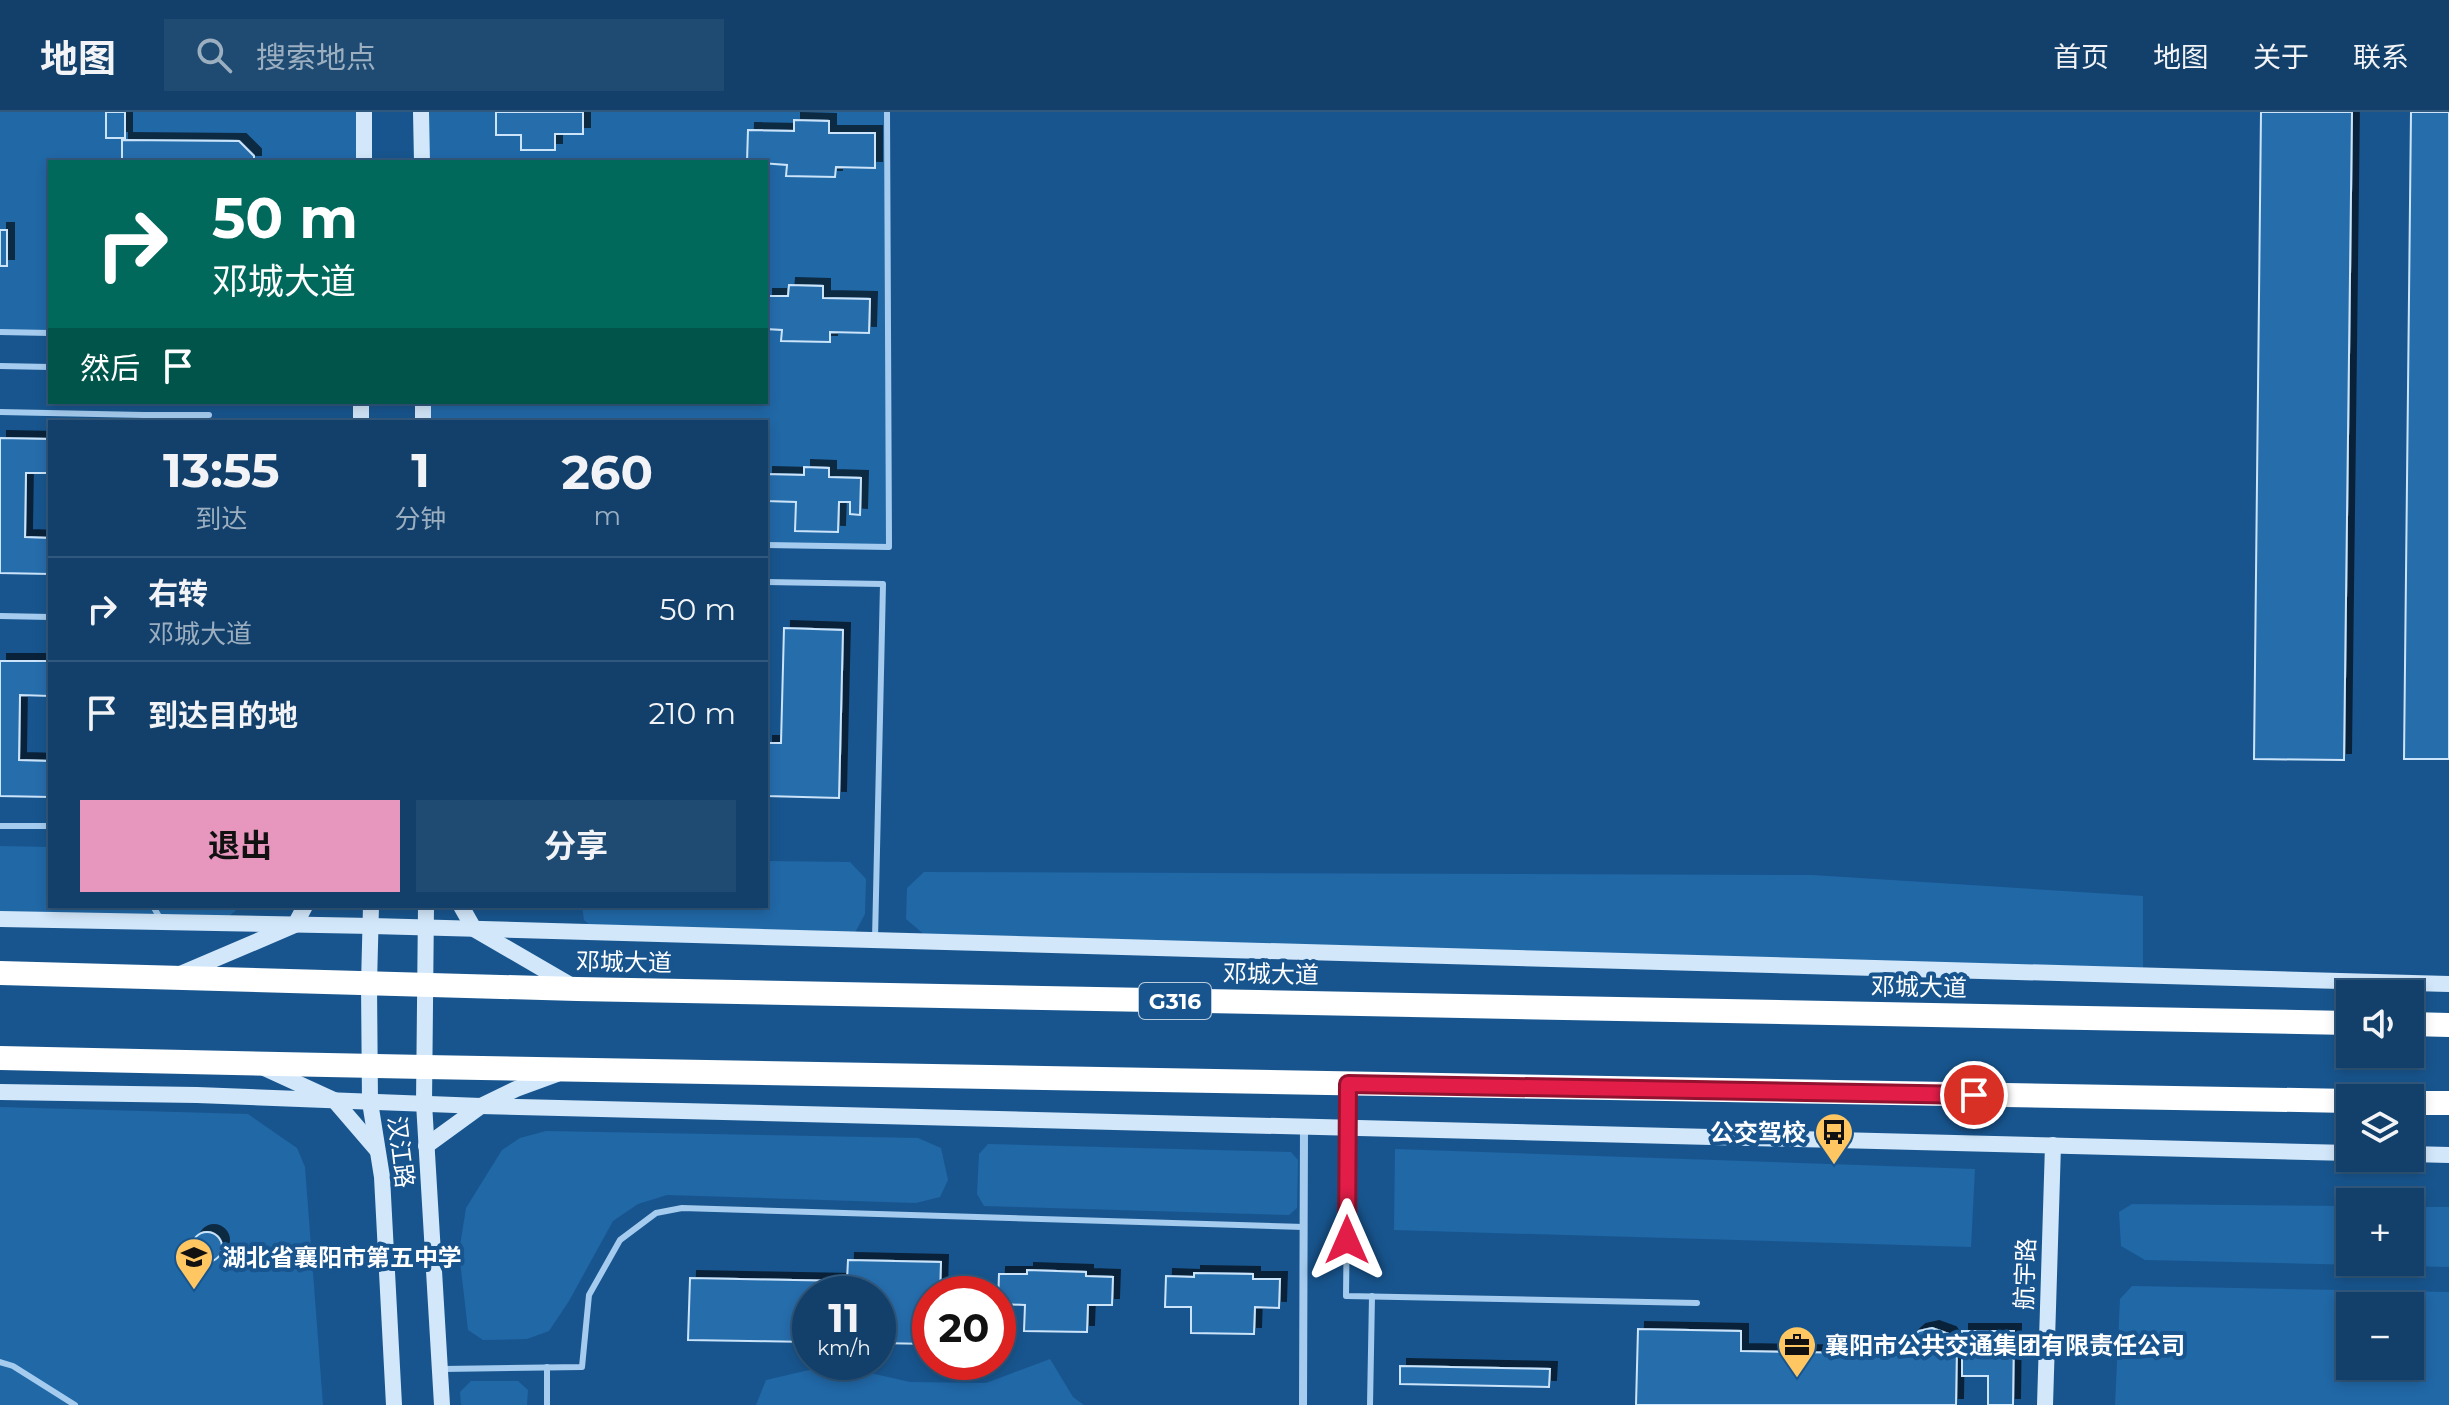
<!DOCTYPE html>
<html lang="zh">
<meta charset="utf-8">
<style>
:root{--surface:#12406a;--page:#1f4b72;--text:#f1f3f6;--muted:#9cafc1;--line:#31597e;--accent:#e797bd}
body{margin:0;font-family:Montserrat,"Noto Sans SC",sans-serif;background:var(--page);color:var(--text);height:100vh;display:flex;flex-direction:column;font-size:30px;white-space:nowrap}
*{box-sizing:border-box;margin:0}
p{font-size:26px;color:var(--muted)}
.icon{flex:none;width:44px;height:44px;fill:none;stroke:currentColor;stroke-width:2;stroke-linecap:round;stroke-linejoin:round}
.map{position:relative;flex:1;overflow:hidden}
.details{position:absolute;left:48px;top:308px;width:720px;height:488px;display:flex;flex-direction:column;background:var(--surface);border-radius:0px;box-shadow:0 4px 12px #0003,0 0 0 2px var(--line)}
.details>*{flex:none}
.hud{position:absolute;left:48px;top:48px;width:720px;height:244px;border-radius:0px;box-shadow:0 4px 12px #0003,0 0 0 2px var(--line);background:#00695c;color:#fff;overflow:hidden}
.fabs{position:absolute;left:2336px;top:868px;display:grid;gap:16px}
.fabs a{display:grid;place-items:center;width:88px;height:88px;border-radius:0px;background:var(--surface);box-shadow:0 4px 12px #0003,0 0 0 2px var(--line);font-size:40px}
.speed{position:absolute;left:792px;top:1164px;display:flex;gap:16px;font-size:40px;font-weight:700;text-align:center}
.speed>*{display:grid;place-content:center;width:104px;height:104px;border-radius:50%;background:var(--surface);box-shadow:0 4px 12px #0003,0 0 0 2px var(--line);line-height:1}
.speed small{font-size:20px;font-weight:400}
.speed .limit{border:12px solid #d22;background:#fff;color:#111}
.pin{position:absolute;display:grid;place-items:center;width:68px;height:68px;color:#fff;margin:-34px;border:4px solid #fff;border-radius:50%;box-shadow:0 2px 8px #0007}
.me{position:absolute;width:88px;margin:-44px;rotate:0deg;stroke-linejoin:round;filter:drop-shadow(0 0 6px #0008)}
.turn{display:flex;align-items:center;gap:28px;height:168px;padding:0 32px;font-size:36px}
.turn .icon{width:104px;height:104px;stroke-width:2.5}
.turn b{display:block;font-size:56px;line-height:68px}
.then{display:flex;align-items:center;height:76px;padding:0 32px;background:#0003;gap:16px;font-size:30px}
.eta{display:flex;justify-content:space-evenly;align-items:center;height:136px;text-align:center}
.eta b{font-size:48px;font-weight:700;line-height:56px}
.button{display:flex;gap:16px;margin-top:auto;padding:16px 32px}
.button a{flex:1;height:92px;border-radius:0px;background:var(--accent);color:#111;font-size:32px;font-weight:700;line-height:92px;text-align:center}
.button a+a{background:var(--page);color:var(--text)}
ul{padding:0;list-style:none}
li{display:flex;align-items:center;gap:24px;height:104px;padding:0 32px;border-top:2px solid var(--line)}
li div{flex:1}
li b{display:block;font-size:30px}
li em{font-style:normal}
header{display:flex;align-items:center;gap:48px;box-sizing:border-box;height:112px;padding:0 40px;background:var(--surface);border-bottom:2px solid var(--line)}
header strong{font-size:38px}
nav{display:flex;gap:44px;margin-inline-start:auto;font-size:28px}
.search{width:560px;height:72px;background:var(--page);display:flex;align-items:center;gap:20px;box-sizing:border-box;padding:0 28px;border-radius:0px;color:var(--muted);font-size:30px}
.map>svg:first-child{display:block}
.green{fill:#2168a7;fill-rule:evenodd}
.building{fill:#276dac;stroke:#cbe4fa;stroke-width:2;filter:url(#shadow)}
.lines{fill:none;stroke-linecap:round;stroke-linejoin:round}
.lane{stroke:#a5ccef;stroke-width:6}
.street{stroke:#a5ccef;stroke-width:8}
.secondary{stroke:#d2e7fa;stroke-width:16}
.highway{stroke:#fff;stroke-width:24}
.route-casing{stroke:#92132f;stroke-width:20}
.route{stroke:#e11d48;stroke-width:14}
.labels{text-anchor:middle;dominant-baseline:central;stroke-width:8;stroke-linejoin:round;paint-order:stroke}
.shield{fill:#18558e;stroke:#baccdd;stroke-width:2}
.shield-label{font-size:22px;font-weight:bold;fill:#fff}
.street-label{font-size:24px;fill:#fff;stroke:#18558e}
.poi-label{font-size:24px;font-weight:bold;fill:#fff;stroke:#18558e;text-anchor:start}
</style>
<header>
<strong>地图</strong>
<div class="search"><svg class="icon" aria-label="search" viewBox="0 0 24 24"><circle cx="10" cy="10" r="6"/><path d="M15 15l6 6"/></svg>搜索地点</div>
<nav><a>首页</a><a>地图</a><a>关于</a><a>联系</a></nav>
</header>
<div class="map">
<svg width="2449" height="1293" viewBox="0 0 2449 1293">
<defs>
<filter id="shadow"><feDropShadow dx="7" dy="-7" stdDeviation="0" flood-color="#0009"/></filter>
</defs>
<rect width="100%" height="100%" fill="#18558e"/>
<g class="green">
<polygon points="0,0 364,0 364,50 50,50 50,223 0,223"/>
<polygon points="421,0 887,0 889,435 766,433 766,310 423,310 423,290 766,290 766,50 421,50"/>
<polygon points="0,734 50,735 50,794 241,794 221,811 0,807"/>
<polygon points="766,749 850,750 866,767 865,802 851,828 598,821 584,808 582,794 766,794"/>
<polygon points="924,760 1812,763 2143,784 2143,863 933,830 906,807 907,776"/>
<polygon points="0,995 248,1002 297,1036 305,1055 323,1293 0,1293"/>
<polygon points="546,1019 918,1026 941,1036 948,1068 940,1085 916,1091 667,1083 638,1092 613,1109 569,1189 549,1219 527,1227 483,1228 468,1218 459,1140 466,1096 502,1038 520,1026"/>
<polygon points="988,1032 1291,1040 1298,1048 1297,1096 1289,1103 984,1094 977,1082 979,1042"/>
<polygon points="1395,1037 1975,1057 1971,1135 1394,1118"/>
<polygon points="2132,1092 2350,1094 2350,1150 2410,1150 2410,1095 2449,1095 2449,1155 2145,1148 2121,1134 2119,1100"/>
<path d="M2132,1174L2449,1180V1293H2115L2120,1187ZM2410,1194V1254H2350V1194Z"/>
<polygon points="1050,1247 1073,1285 1084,1293 756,1293 766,1268 809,1258 857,1258 910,1270 986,1271"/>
<polygon points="471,1269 518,1269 528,1278 527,1293 461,1293 460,1280"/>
</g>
<g class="building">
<rect x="106" y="0" width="19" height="26"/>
<polygon points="496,0 583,0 583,22 555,22 555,38 521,38 521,23 496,23"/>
<polygon points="2261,0 2352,0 2344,648 2254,647"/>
<polygon points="2411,0 2449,0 2449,647 2404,647"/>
<polygon points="794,8 829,9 829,21 875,21 875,56 836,55 835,65 786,64 787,53 747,50 748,18 794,19"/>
<polygon points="122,28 239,29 254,44 254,50 122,50"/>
<rect x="0" y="118" width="7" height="36"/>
<polygon points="789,173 823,174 823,186 870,187 869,221 830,220 830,230 781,229 782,218 766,217 766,184 788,184"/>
<polygon points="0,326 50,327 50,361 26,361 25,425 50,426 50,462 0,461"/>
<polygon points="804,355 829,356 829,365 861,366 860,403 850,402 850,390 839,390 838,420 795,419 796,390 766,389 766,362 804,363"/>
<polygon points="784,516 843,518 839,686 766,684 766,631 781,631"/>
<polygon points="0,549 50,549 50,584 20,583 19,648 50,649 50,685 0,684"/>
<circle cx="207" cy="1135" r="15"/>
<polygon points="848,1148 941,1150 940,1182 930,1182 930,1232 878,1231 878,1182 810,1182 810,1230 688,1228 690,1166 847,1169"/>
<polygon points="1027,1158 1086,1160 1086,1164 1113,1165 1112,1193 1088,1193 1087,1220 1024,1219 1025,1193 998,1192 999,1162 1027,1162"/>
<polygon points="1194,1161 1253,1162 1253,1167 1280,1167 1279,1196 1255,1195 1254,1222 1191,1221 1191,1195 1165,1195 1166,1164 1194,1165"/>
<polygon points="1932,1216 1949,1222 1957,1234 1956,1293 1636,1293 1638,1217 1741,1219 1741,1239 1906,1242 1913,1224 1919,1219"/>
<polygon points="1962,1219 2014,1219 2013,1293 1988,1293 1988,1264 1962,1264"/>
<polygon points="1400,1254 1550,1257 1549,1275 1400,1272"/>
</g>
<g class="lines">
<g class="lane">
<polyline points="0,220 50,221"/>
<polyline points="0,254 50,255"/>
<polyline points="0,300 144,303 144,310"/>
<polyline points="144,303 209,303"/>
<polyline points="766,433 889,435 887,0"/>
<polyline points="766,470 883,472 875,827"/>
<polyline points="0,504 50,505"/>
<polyline points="0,714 50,714"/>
<polyline points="153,794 161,808"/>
<polyline points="1348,1019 1346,1184 1697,1191"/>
<polyline points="0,1250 13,1254 75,1293"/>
<polyline points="547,1255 547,1293"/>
<polyline points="443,1257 582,1255 589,1183 620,1128 656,1101 682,1096 1304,1115"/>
<polyline points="1370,1293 1372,1184"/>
</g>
<polyline class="street" points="1303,1293 1304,1015"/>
<g class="secondary">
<polyline points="421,0 422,50"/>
<polyline points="364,50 364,0"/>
<polyline points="423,290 423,310"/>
<polyline points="361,310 361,290"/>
<polyline points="371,794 369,872 370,990 382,1065 394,1293"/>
<polyline points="426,794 424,991 442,1293"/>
<polyline points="461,794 474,817 572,874"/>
<polyline points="0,807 372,814 2449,872"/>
<polyline points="180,862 295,813 305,794"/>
<polyline points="262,955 334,988 377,1038"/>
<polyline points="0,980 197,983 481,994 2350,1041"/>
<polyline points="1348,1015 1348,972"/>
<polyline points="426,1034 481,994 516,977 557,962"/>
<polyline points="2410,1042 2449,1043"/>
<polyline points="2045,1293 2053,1033"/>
</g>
<g class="highway">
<polyline points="0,861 577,877 2350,911"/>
<polyline points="2410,912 2449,913"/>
<polyline points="0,946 425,955 2350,989"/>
<polyline points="2410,991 2449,991"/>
</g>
</g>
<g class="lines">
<g class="route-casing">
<polyline id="route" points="1347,1128 1348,972 1974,983"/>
</g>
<use href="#route" class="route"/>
</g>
<defs>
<g id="bus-pin" transform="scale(2)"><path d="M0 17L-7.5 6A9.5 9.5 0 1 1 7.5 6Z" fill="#ffc662" stroke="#18558e"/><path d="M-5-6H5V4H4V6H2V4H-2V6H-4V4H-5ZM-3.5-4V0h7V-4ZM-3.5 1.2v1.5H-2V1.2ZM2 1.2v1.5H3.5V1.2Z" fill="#111"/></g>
<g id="school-pin" transform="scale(2)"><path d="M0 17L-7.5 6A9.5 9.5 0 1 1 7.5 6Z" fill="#ffc662" stroke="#18558e"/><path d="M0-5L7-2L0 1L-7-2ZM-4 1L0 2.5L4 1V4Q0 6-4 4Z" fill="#111"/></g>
<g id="office-pin" transform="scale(2)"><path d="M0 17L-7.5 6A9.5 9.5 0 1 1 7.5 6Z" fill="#ffc662" stroke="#18558e"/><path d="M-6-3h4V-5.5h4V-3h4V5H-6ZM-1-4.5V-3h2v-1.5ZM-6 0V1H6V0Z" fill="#111"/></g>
</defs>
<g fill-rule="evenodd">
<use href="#bus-pin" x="1834" y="1020"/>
<use href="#school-pin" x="194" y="1145"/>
<use href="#office-pin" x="1797" y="1233"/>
</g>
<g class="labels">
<rect class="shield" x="1139" y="871" width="72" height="36" rx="6"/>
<g class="shield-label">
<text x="1175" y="889">G316</text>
</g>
<g class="street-label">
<text transform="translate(624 850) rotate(1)">邓城大道</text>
<text transform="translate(1271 862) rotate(1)">邓城大道</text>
<text transform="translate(1919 875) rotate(1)">邓城大道</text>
<text transform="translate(401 1040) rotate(83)">汉江路</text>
<text transform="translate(2025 1162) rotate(-88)">航宇路</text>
</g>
<g class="poi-label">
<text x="1806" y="1020" text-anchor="end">公交驾校</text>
<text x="222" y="1145">湖北省襄阳市第五中学</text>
<text x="1825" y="1233">襄阳市公共交通集团有限责任公司</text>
</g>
</g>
</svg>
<div class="fabs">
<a><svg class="icon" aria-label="sound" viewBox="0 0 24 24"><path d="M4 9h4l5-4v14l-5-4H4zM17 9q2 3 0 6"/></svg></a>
<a><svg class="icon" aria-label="layers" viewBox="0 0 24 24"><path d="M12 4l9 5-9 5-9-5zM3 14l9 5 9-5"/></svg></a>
<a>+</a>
<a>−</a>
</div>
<div class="speed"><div>11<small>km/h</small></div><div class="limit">20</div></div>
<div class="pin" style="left:1974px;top:983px;background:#d93025"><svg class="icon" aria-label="arrive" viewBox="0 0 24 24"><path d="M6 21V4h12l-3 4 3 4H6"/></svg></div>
<svg class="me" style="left:1347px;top:1128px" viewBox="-20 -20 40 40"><path d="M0-17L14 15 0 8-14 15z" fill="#e11d48" stroke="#fff" stroke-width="4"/></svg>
<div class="hud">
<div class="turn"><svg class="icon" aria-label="right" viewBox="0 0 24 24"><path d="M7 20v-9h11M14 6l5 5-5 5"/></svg><div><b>50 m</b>邓城大道</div></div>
<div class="then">然后<svg class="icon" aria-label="arrive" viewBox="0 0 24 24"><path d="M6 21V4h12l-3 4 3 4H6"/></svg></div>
</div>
<section class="details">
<div class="eta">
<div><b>13:55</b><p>到达</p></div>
<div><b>1</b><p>分钟</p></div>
<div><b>260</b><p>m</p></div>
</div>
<ul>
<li><svg class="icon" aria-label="right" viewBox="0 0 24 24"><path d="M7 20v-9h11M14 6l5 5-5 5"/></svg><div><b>右转</b><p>邓城大道</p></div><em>50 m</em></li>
<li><svg class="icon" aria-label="arrive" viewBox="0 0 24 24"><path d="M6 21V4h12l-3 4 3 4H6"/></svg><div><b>到达目的地</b></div><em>210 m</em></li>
</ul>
<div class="button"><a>退出</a><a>分享</a></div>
</section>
</div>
